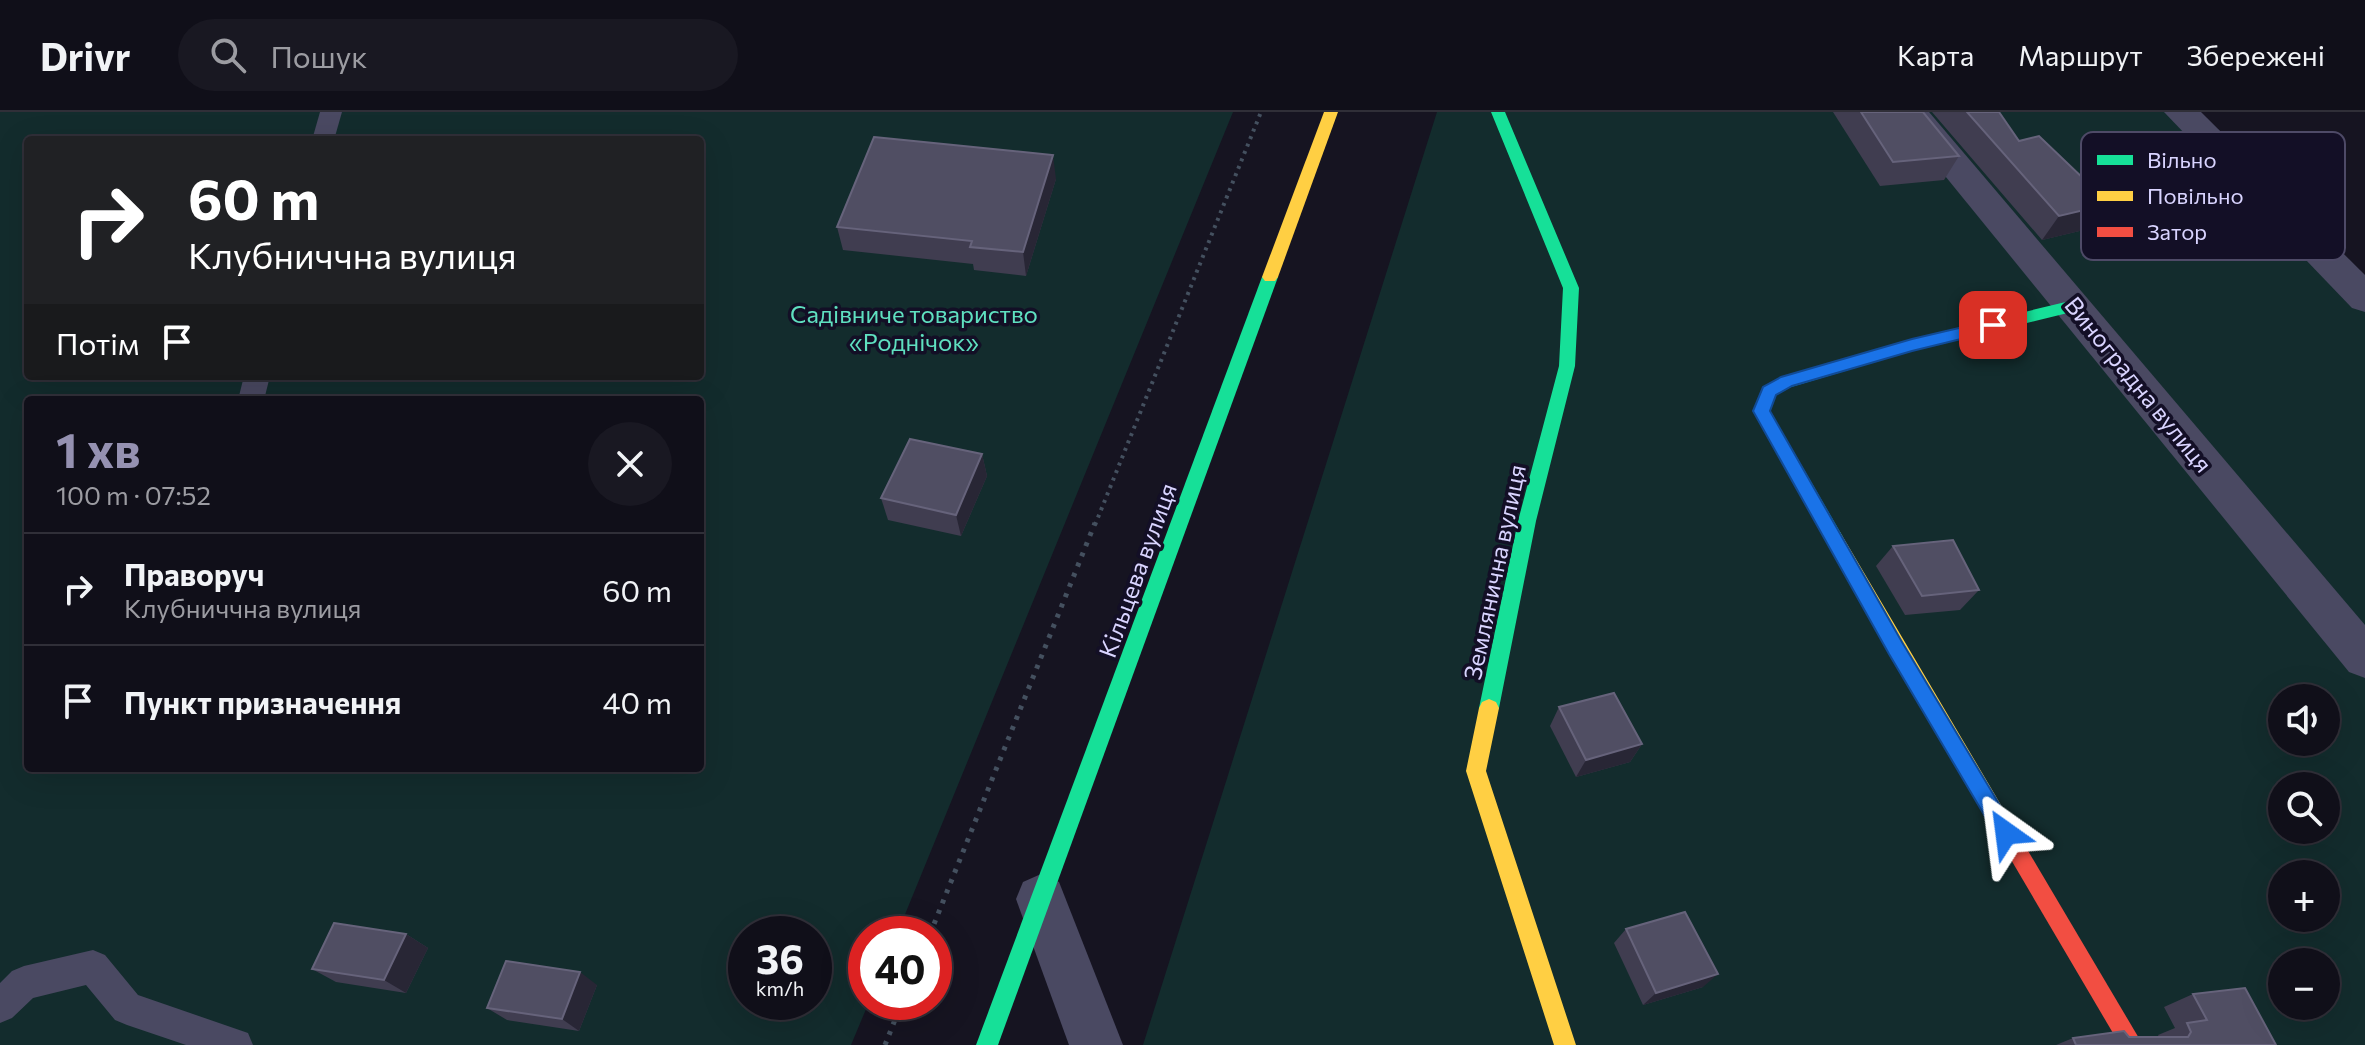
<!DOCTYPE html>
<html lang="uk">
<meta charset="utf-8">
<style>
:root{--surface:#100f19;--page:#191822;--text:#f1f3f6;--muted:#9c9ca2;--line:#302f38;--accent:#9591b1}
body{margin:0;font-family:Commissioner,sans-serif;background:var(--page);color:var(--text);height:100vh;display:flex;flex-direction:column;font-size:30px;white-space:nowrap}
*{box-sizing:border-box;margin:0}
p{font-size:26px;color:var(--muted)}
.icon{flex:none;width:44px;height:44px;fill:none;stroke:currentColor;stroke-width:2;stroke-linecap:round;stroke-linejoin:round}
.map{position:relative;flex:1;overflow:hidden}
.panel{position:absolute;left:24px;top:284px;width:680px;height:376px;display:flex;flex-direction:column;background:var(--surface);border-radius:8px;box-shadow:0 8px 32px #0002,0 0 0 2px var(--line)}
.panel>*{flex:none}
.hud{position:absolute;left:24px;top:24px;width:680px;height:244px;border-radius:8px;box-shadow:0 8px 32px #0002,0 0 0 2px var(--line);background:#202124;color:#fff;overflow:hidden}
.fabs{position:absolute;left:2268px;top:572px;display:grid;gap:16px}
.fabs a{display:grid;place-items:center;width:72px;height:72px;border-radius:50%;background:var(--surface);box-shadow:0 8px 32px #0002,0 0 0 2px var(--line);font-size:40px}
.speed{position:absolute;left:728px;top:804px;display:flex;gap:16px;font-size:40px;font-weight:700;text-align:center}
.speed>*{display:grid;place-content:center;width:104px;height:104px;border-radius:50%;background:var(--surface);box-shadow:0 8px 32px #0002,0 0 0 2px var(--line);line-height:1}
.speed small{font-size:20px;font-weight:400}
.speed .limit{border:12px solid #d22;background:#fff;color:#111}
.pin{position:absolute;display:grid;place-items:center;width:68px;height:68px;color:#fff;margin:-34px;border-radius:16px;box-shadow:0 4px 12px #0006}
.me{position:absolute;width:88px;margin:-44px;rotate:329deg;stroke-linejoin:round;filter:drop-shadow(0 0 6px #0008)}
.turn{display:flex;align-items:center;gap:28px;height:168px;padding:0 32px;font-size:36px}
.turn .icon{width:104px;height:104px;stroke-width:2.5}
.turn b{display:block;font-size:56px;line-height:68px}
.then{display:flex;align-items:center;height:76px;padding:0 32px;background:#0003;gap:16px;font-size:30px}
.round{display:grid;place-items:center;flex:none;width:84px;height:84px;border-radius:42px;background:var(--page)}
.overview{display:flex;align-items:center;justify-content:space-between;height:136px;padding:0 32px}
h1{font-size:48px;font-weight:700;line-height:60px;color:var(--accent)}
ul{padding:0;list-style:none}
li{display:flex;align-items:center;gap:24px;height:112px;padding:0 32px;border-top:2px solid var(--line)}
li div{flex:1}
li b{display:block;font-size:30px}
li em{font-style:normal}
header{display:flex;align-items:center;gap:48px;box-sizing:border-box;height:112px;padding:0 40px;background:var(--surface);border-bottom:2px solid var(--line)}
header strong{font-size:38px}
nav{display:flex;gap:44px;margin-inline-start:auto;font-size:28px}
.search{width:560px;height:72px;background:var(--page);display:flex;align-items:center;gap:20px;box-sizing:border-box;padding:0 28px;border-radius:44px;color:var(--muted);font-size:30px}
.map>svg:first-child{display:block}
.green{fill:#132c2d;fill-rule:evenodd}
.lines{fill:none;stroke-linecap:round;stroke-linejoin:round}
.path-far1{stroke:#44505f;stroke-width:4;stroke-dasharray:3 5;stroke-linecap:butt}
.path{stroke:#44505f;stroke-width:5;stroke-dasharray:4 7;stroke-linecap:butt}
.lane{fill:#4a4962;fill-rule:evenodd}
.street{fill:#4a4962;fill-rule:evenodd}
.fast{fill:#16e098;fill-rule:evenodd}
.slow{fill:#ffcf43;fill-rule:evenodd}
.jam{fill:#f24e42;fill-rule:evenodd}
.wall{fill:#403d50}
.shaded-wall{fill:#282635}
.building{fill:#504e63;stroke:#66637b;stroke-width:2}
.route{fill:#1a73e8;stroke:#114b97;stroke-width:2}
.labels{text-anchor:middle;dominant-baseline:central;stroke-width:7;stroke-linejoin:round;paint-order:stroke}
.park-label{font-size:24px;fill:#5fe0c0;stroke:#130f26}
.street-label{font-size:24px;fill:#d9d4ff;stroke:#130f26}
.key{fill:#130f26;stroke:#4e4a67;stroke-width:2}
.key-label{font-size:22px;fill:#d9d4ff}
</style>
<header>
<strong>Drivr</strong>
<div class="search"><svg class="icon" aria-label="search" viewBox="0 0 24 24"><circle cx="10" cy="10" r="6"/><path d="M15 15l6 6"/></svg>Пошук</div>
<nav><a>Карта</a><a>Маршрут</a><a>Збережені</a></nav>
</header>
<div class="map">
<svg width="2365" height="933" viewBox="0 0 2365 933">
<rect width="100%" height="100%" fill="#161421"/>
<g class="green">
<path d="M0,0H1233L897,822H866V890H869L851,933H0ZM28,28H700V264H28ZM28,288H700V656H28ZM746,822H814V890H746Z"/>
<path d="M1437,0H2174L2365,193V933H1143ZM2282,586H2326V630H2282ZM2282,674H2326V718H2282ZM2282,762H2326V806H2282ZM2282,850H2326V894H2282Z"/>
</g>
<g class="lines">
<polyline class="path-far1" points="1095,413 1261,0"/>
<g class="path">
<polyline points="930,822 1095,411"/>
<polyline points="885,933 902,890"/>
</g>
<g class="lane">
<polygon points="320,0 342,0 334,28 312,28"/>
<polygon points="244,264 270,264 264,288 238,288"/>
<polygon points="93,838 105,843 138,883 248,921 253,933 186,933 127,913 115,908 86,873 33,886 12,906 0,911 0,871 12,859 24,854"/>
</g>
<g class="street">
<polygon points="1893,0 1929,0 2365,513 2365,566 2349,560"/>
<polygon points="2164,0 2201,0 2365,163 2365,200 2352,196"/>
<polygon points="1041,762 1059,770 1123,933 1069,933 1016,787 1023,770"/>
</g>
<g class="fast">
<polygon points="1491,0 1505,0 1579,176 1575,254 1536,409 1499,596 1496,602 1489,605 1482,602 1479,596 1518,409 1559,254 1563,176"/>
<polygon points="1270,160 1278,165 998,933 976,933 1262,165"/>
<polygon points="2074,188 2082,194 2080,198 1912,239 1791,275 1776,283 1770,299 1843,425 1840,430 1828,430 1754,299 1763,275 1780,266 1912,227"/>
</g>
<g class="slow">
<polygon points="1324,0 1338,0 1278,165 1275,169 1265,169 1262,165"/>
<polygon points="1834,418 1840,420 2024,732 2027,739 2024,746 2017,749 2010,746 1828,430 1825,425 1828,420"/>
<polygon points="1489,587 1496,590 1499,596 1486,659 1576,933 1554,933 1466,659 1479,596 1482,590"/>
</g>
<polygon class="jam" points="2017,729 2024,732 2143,933 2120,933 2010,746 2007,739 2010,732"/>
</g>
<g class="wall">
<polygon points="1833,0 1923,0 1959,44 1944,68 1880,74"/>
<polygon points="1932,0 1999,0 2019,29 2092,116 2042,128"/>
<polygon points="1056,67 1026,164 974,158 973,152 843,138 837,115"/>
<polygon points="982,342 987,364 961,424 888,408 881,386"/>
<polygon points="1893,434 1979,478 1960,498 1905,503 1876,454"/>
<polygon points="1559,595 1642,632 1630,650 1576,665 1550,614"/>
<polygon points="1626,817 1703,875 1643,893 1614,831"/>
<polygon points="406,822 428,836 406,881 336,870 312,857"/>
<polygon points="597,873 579,919 507,908 487,896"/>
<polygon points="2193,882 2276,933 2056,933 2073,926 2159,925 2158,923 2175,916 2164,895"/>
</g>
<g class="shaded-wall">
<polygon points="1053,43 1056,67 1026,164 1023,140"/>
<polygon points="2110,92 2092,116 2042,128 2059,104"/>
<polygon points="982,342 987,364 961,424 956,403"/>
<polygon points="1642,632 1630,650 1576,665 1586,648"/>
<polygon points="406,822 428,836 406,881 384,868"/>
<polygon points="580,860 597,873 579,919 562,907"/>
<polygon points="1718,862 1703,875 1643,893 1656,881"/>
</g>
<g class="building">
<polygon points="1861,0 1923,0 1959,44 1893,50"/>
<polygon points="1967,0 1999,0 2019,29 2039,24 2110,92 2059,104"/>
<polygon points="874,25 1053,43 1023,140 970,135 972,129 837,115"/>
<polygon points="910,327 982,342 956,403 881,386"/>
<polygon points="1953,428 1979,478 1922,484 1893,434"/>
<polygon points="1614,581 1642,632 1586,648 1559,595"/>
<polygon points="1685,800 1718,862 1656,881 1626,817"/>
<polygon points="334,811 406,822 384,868 312,857"/>
<polygon points="506,849 580,860 562,907 487,896"/>
<polygon points="2245,876 2276,933 2076,933 2073,926 2124,919 2129,925 2188,925 2191,920 2187,911 2207,908 2193,882"/>
</g>
<polygon class="route" points="1993,208 1998,209 1998,218 1912,239 1792,274 1776,283 1770,299 1902,530 2013,715 2016,721 2013,728 2006,731 1999,728 1889,542 1753,299 1763,275 1781,265 1912,227"/>
<g class="labels">
<g class="park-label">
<text x="914" y="201">Садівниче товариство<tspan x="914" dy="28">«Роднічок»</tspan></text>
</g>
<g class="street-label">
<text transform="translate(2139 272) rotate(51)">Виноградна вулиця</text>
<text transform="translate(1137 458) rotate(-70)">Кільцева вулиця</text>
<text transform="translate(1494 460) rotate(-78)">Землянична вулиця</text>
</g>
</g>
<rect x="2081" y="20" width="264" height="128" rx="12" class="key"/>
<rect x="2097" y="43" width="36" height="10" fill="#16e098"/>
<rect x="2097" y="79" width="36" height="10" fill="#ffcf43"/>
<rect x="2097" y="115" width="36" height="10" fill="#f24e42"/>
<g class="key-label">
<text x="2147" y="56">Вільно</text>
<text x="2147" y="92">Повільно</text>
<text x="2147" y="128">Затор</text>
</g>
</svg>
<div class="fabs">
<a><svg class="icon" aria-label="sound" viewBox="0 0 24 24"><path d="M4 9h4l5-4v14l-5-4H4zM17 9q2 3 0 6"/></svg></a>
<a><svg class="icon" aria-label="search" viewBox="0 0 24 24"><circle cx="10" cy="10" r="6"/><path d="M15 15l6 6"/></svg></a>
<a>+</a>
<a>−</a>
</div>
<div class="speed"><div>36<small>km/h</small></div><div class="limit">40</div></div>
<div class="pin" style="left:1993px;top:213px;background:#d93025"><svg class="icon" aria-label="arrive" viewBox="0 0 24 24"><path d="M6 21V4h12l-3 4 3 4H6"/></svg></div>
<svg class="me" style="left:2006px;top:721px" viewBox="-20 -20 40 40"><path d="M0-17L14 15 0 8-14 15z" fill="#1a73e8" stroke="#fff" stroke-width="4"/></svg>
<div class="hud">
<div class="turn"><svg class="icon" aria-label="right" viewBox="0 0 24 24"><path d="M7 20v-9h11M14 6l5 5-5 5"/></svg><div><b>60 m</b>Клубниччна вулиця</div></div>
<div class="then">Потім<svg class="icon" aria-label="arrive" viewBox="0 0 24 24"><path d="M6 21V4h12l-3 4 3 4H6"/></svg></div>
</div>
<section class="panel">
<div class="overview"><div><h1>1 хв</h1><p>100 m · 07:52</p></div><a class="round"><svg class="icon" aria-label="close" viewBox="0 0 24 24"><path d="M6 6l12 12M18 6L6 18"/></svg></a></div>
<ul>
<li><svg class="icon" aria-label="right" viewBox="0 0 24 24"><path d="M7 20v-9h11M14 6l5 5-5 5"/></svg><div><b>Праворуч</b><p>Клубниччна вулиця</p></div><em>60 m</em></li>
<li><svg class="icon" aria-label="arrive" viewBox="0 0 24 24"><path d="M6 21V4h12l-3 4 3 4H6"/></svg><div><b>Пункт призначення</b></div><em>40 m</em></li>
</ul>
</section>
</div>
